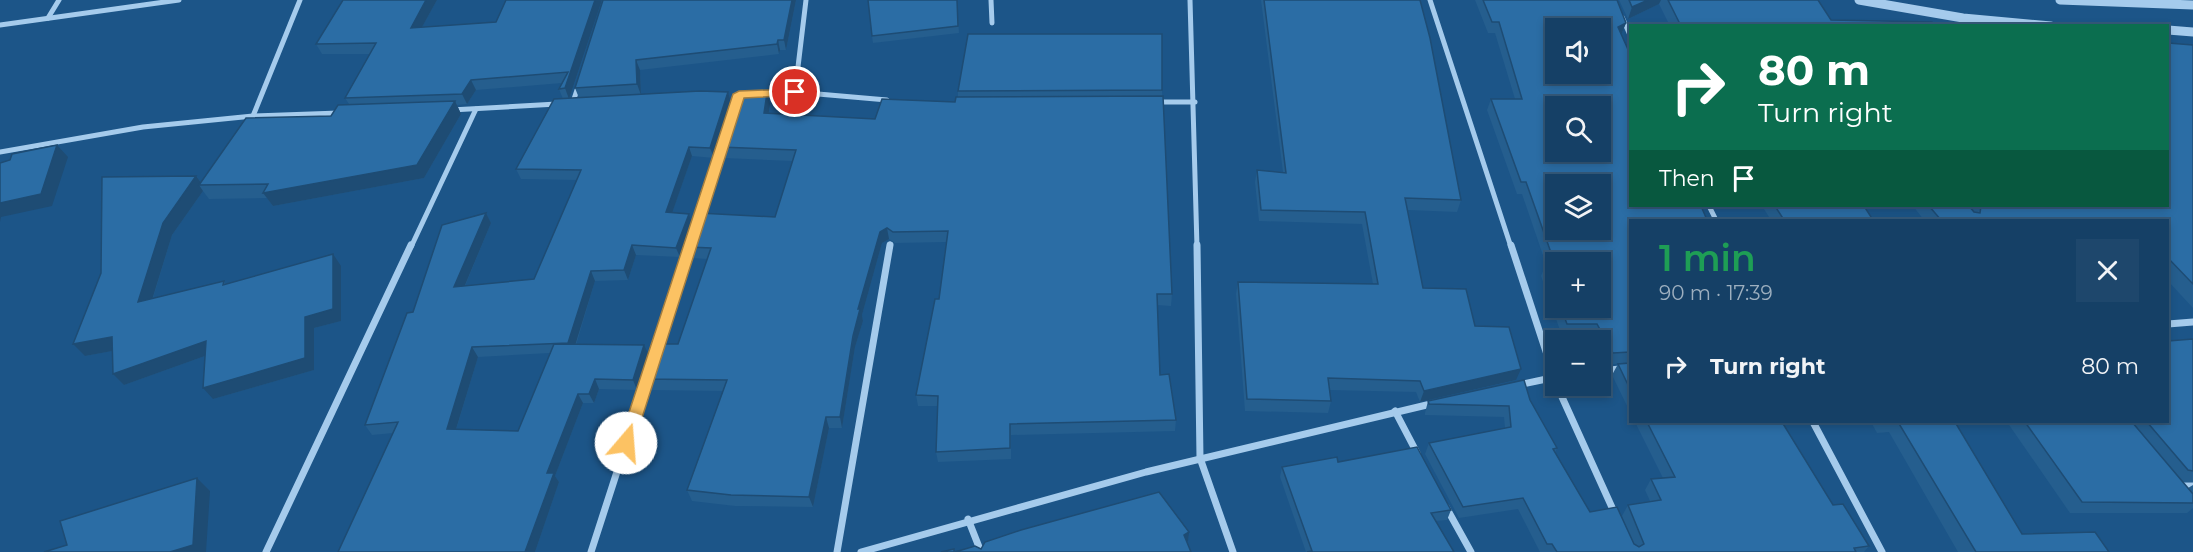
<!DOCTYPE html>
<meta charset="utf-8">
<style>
:root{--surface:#154066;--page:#1e476c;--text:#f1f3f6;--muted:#9dafbf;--line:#34597a}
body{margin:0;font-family:Montserrat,sans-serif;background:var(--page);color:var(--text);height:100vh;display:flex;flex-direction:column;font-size:22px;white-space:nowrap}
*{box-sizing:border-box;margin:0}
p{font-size:20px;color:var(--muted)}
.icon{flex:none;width:33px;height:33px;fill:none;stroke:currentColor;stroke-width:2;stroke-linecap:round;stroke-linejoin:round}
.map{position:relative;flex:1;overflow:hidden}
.sheet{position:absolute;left:1629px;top:219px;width:540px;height:204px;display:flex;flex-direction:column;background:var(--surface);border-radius:0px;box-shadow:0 3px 9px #0003,0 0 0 2px var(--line)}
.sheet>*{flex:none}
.guide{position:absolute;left:1629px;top:24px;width:540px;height:183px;border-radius:0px;box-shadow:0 3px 9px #0003,0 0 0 2px var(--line);background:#0b6e4f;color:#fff;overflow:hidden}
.controls{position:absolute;left:1545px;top:18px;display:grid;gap:12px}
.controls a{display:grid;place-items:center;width:66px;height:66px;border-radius:0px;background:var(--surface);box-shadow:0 3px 9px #0003,0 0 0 2px var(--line);font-size:30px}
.pin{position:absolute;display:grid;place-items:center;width:51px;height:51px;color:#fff;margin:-26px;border:3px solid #fff;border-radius:50%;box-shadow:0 2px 6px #0007}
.me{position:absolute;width:66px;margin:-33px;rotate:18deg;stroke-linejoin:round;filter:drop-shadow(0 0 4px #0008)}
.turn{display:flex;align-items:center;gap:21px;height:126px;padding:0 30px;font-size:27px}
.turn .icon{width:78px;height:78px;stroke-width:2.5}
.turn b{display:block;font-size:42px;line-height:51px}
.then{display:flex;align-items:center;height:57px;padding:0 30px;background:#0003;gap:12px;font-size:22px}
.round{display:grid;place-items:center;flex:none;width:63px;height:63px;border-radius:0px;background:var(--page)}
.summary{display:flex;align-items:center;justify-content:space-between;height:102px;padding:0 30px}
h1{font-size:36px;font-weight:600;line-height:45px;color:#1e9e55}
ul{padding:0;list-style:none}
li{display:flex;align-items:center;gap:18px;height:90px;padding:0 30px}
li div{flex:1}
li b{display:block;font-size:22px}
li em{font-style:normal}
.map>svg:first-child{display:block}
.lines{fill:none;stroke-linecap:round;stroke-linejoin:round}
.minor-far1{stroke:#a5cbec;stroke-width:5}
.minor{stroke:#a5cbec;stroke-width:7}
.tertiary{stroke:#a5cbec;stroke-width:9}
.wall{fill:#255e8e;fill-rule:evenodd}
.shaded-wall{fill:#1e4c74}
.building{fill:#2b6da5;stroke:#1e4c74;stroke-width:1.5;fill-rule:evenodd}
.route{fill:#fcc263;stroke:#a47e40;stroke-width:1.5}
</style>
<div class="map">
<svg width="2193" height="552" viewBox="0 0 2193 552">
<rect width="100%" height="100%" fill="#1c5588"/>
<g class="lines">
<g class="minor-far1">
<polyline points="991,0 992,23"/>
<polyline points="1190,0 1197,247"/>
<polyline points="1430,0 1511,247"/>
<polyline points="1622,17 1630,35"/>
<polyline points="48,18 59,0"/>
<polyline points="0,25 179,0"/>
<polyline points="795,92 806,0"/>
<polyline points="759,94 795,92 887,100"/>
<polyline points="573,102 579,84"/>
<polyline points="1155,102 1195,102"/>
<polyline points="451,110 557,104"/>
<polyline points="253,116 300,0"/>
<polyline points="0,152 143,127 253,116 339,113"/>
<polyline points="1709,206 1716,220"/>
<polyline points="698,220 723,144"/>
<polyline points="411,247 476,109"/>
<polyline points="690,247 691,244"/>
<polyline points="890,247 890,244"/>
</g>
<g class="minor">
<polyline points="1197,245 1200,458 1233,552"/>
<polyline points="1511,245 1556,382"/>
<polyline points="2168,324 2193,322"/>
<polyline points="656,352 691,245"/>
<polyline points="1600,371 1630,368"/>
<polyline points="1518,385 1556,377"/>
<polyline points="1557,386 1615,514"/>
<polyline points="1395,411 1417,453"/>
<polyline points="1813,422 1882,552"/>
<polyline points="2179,486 2193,486"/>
<polyline points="1446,507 1471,552"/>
<polyline points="968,519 981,552"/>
<polyline points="266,552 411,245"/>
<polyline points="591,552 648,376"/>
<polyline points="837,552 890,245"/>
<polyline points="861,552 1146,472 1435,403"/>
</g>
<g class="tertiary">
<polyline points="1859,0 1963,18 2051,26"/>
<polyline points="2060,0 2193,5"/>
<polyline points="2168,30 2193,32"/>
</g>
</g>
<g class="wall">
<path d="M437,0L422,27L496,22L506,0H602L569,99L579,98L575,88L603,0H796L786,50H780L779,54L640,70L641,94L728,92L731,102L714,158L692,156L672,213L689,214L692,223L680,257L636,255L628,280L595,281L576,345L649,355L637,390L599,389L594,403H583L555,476L559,482L535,552H338L393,433L372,435L365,425L413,312L486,213L491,223L465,286L534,279L577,180L521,179L516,169L563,99L559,89L562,83L476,90L467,104L457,105L461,114L424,178L273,206L267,198L209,199L203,191L172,235L153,298L224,281L226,284L341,266V321L314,328V370L213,399L205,356L124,385L112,351L85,356L196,176L201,182L331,116L349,104L345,98L370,54H322L316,44ZM550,353L518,431L456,430L478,357Z"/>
<polygon points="957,0 959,33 873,43 872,36"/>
<polygon points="1261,0 1420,0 1461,200 1457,212 1408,210 1423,288 1475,326 1516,380 1420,402 1416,392 1329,390 1331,401 1328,413 1245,411 1236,294 1238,282 1373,284 1362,224 1259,221 1255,182 1257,170 1283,172"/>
<path d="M1475,0H1617L1626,23L1621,35L1630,220V412L1612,375L1618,364L1630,362L1607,365L1600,352V340H1594L1592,336H1562L1541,276L1546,264L1522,194H1517L1487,110L1491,99H1515L1495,33H1488ZM1556,262L1600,308H1556Z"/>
<polygon points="1619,0 1818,0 1831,20 1935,26 1670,26 1659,4 1628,19"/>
<polygon points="2193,45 2193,308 2168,281 2168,220 1924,220 1913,206 2168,206"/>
<polygon points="1162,90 1172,294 1171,306 1157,305 1160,375 1176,420 1175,431 1011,435 1011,459 938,462 936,452 938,406 918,406 916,395 939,299 946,242 895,243 889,239 882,243 862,315 863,321 855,347 842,428 829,428 813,507 735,506 692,501 687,490 723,391 649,390 644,379 678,344 707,259 692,258 688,247 775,217 792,161 724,158 720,147 770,104 769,113 875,119 955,102 958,97 958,91"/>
<polygon points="1762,206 1864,206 1873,220 1771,220"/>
<polygon points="2193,339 2193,482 2183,482 2188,488 2193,485 2193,508 2187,513 2070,513 2007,422 2168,422"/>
<polygon points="1530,400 1557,448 1555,453 1590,512 1627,530 1622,516 1628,505 1650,501 1645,490 1651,479 1663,478 1635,422 1782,422 1833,505 1869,546 1864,552 1540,552 1518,509 1459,518 1425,454 1429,443 1505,428 1504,417 1425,415 1425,413 1428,401"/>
<polygon points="1871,422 1955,422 2022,534 2109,552 1958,552 1889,432 1877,433"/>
<polygon points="1338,462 1451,510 1447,520 1436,521 1306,552 1280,477 1282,467"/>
</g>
<g class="shaded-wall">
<polygon points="426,0 437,0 416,38 411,28"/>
<polygon points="595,0 602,0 569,99 565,88"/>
<polygon points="792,0 796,0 786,50 784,40"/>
<polygon points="1648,0 1661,0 1659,4 1628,19 1632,7"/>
<polygon points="1626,23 1621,35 1618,27"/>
<polygon points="778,40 780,50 779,54 777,44"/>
<polygon points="636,60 640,70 641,95 637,84"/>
<polygon points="471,80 476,90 467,104 462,94"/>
<polygon points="728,92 731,102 714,158 710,148"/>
<polygon points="767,93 770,104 767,124 764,113"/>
<polygon points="455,101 461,114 424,178 273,206 263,193"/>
<polygon points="57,145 68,157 52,206 1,217 0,222 0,203"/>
<polygon points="689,147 692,156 669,222 666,212"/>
<polygon points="196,176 203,185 199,185 203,191 172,235 148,313 138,302 163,223"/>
<polygon points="486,213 491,223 460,297 454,287"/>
<polygon points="689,214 692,223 680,257 676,248"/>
<polygon points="887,228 889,239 882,243 862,315 863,321 855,347 842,428 840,417 858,309 880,232"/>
<polygon points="632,245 636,255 628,280 624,270"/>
<polygon points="333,254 341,266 341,321 314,328 314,370 213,399 203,388 305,317"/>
<polygon points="591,271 595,281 573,352 568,343"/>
<polygon points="112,337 123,349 85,356 73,344"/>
<polygon points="206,341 216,352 124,385 113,374"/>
<polygon points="644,345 649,355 637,390 633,380"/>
<polygon points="472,347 478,357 453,439 447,429"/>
<polygon points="1521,369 1516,380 1420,402 1424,391"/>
<polygon points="595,379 599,389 594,403 589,394"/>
<polygon points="578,394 583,403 555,476 559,482 535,552 525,552 547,473"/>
<polygon points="826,417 829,428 813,507 809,497"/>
<polygon points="197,478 210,491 206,552 170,552"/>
<polygon points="1189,532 1188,541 1183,544 1184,535"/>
</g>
<g class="building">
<polygon points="343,0 426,0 411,28 496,22 506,0 595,0 565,88 559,89 568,72 471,80 462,94 345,98 376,43 316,44"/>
<polygon points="603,0 792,0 784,40 778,40 777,44 636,60 637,84 575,88"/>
<polygon points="868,0 957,0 958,26 872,36"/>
<polygon points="1264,0 1420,0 1430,38 1461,200 1405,198 1423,288 1466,289 1475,326 1509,327 1521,369 1424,391 1420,381 1328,378 1331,401 1247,399 1238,282 1378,284 1365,212 1261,210 1257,170 1286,173"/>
<path d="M1483,0H1617L1626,23L1618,27L1630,54V206H1701L1707,220H1630V352L1613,353L1597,324H1567L1561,308H1600V262H1556V293L1546,264H1555L1526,182H1521L1491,99H1522L1499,22H1492ZM1556,28H1600V74H1556ZM1556,106H1600V152H1556ZM1556,184H1600V230H1556Z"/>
<polygon points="1629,0 1648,0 1632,7"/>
<polygon points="1668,0 1818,0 1831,20 1932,22 1935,26 1681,26"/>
<polygon points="968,34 1162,34 1162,90 958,91"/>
<polygon points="2168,43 2193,45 2193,284 2168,258 2168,220 1941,220 1929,206 1969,206 1974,212 1980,213 1981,206 2168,206"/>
<polygon points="700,91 728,92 710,148 689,147 666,212 689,214 676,248 632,245 624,270 591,271 568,343 472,347 447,429 518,431 554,344 644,345 633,380 595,379 589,394 578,394 547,473 554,473 525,552 338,552 398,422 365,425 407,313 413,312 442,225 486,213 454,287 534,279 581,170 516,169 554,99"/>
<polygon points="738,92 767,93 764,113 875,119 882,99 955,102 956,97 1163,96 1172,294 1157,294 1160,375 1169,374 1176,420 1010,424 1010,448 936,452 938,396 916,395 935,299 939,299 948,231 893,232 887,228 880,232 858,309 860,309 853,336 840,417 826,417 809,497 731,495 687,490 727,380 644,379 656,344 678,344 711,248 688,247 699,213 775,217 796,150 720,147"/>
<polygon points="455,101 417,165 263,193 268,184 199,185 246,118 331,116 338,105"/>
<polygon points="57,145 41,194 0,203 0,163 10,160 12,154"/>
<polygon points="196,176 163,223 138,302 224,281 223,285 333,254 333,309 305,317 305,358 203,388 206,341 113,374 112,337 73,344 101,273 102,177"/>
<polygon points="1775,206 1864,206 1873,220 1784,220"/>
<polygon points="2193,339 2193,471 2188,470 2147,422 2168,422 2168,341"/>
<polygon points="1630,363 1630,389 1618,364"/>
<polygon points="1524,380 1530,400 1557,448 1553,449 1590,512 1617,507 1634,544 1639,547 1644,544 1628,505 1661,500 1651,479 1675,477 1647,422 1782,422 1833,505 1843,504 1869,546 1854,548 1856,552 1557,552 1552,544 1547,544 1523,498 1463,507 1429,443 1511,427 1509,406 1429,404 1428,401"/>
<polygon points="1898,422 1955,422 2022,534 2095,532 2109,552 1976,552"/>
<polygon points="2025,422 2132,422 2193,494 2193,503 2082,502"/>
<polygon points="1417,447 1451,510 1431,513 1454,552 1307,552 1312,551 1282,467 1337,457 1338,462"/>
<polygon points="197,478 193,545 170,552 44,552 67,545 60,521"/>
<polygon points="1159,492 1189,532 1184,535 1191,552 955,552 975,546 981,549 985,542 1021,530"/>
<polygon points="954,549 954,552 941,552"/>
</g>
<polygon class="route" points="795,89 801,92 799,95 744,98 634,443 632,448 621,448 619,443 733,94 739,91"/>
</svg>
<div class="controls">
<a><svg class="icon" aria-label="sound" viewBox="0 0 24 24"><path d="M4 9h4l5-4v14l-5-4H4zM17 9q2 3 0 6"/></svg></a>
<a><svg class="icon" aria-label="search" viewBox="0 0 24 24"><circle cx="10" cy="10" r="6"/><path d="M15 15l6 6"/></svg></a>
<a><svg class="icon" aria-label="layers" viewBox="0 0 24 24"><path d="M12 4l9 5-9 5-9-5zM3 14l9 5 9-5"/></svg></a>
<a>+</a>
<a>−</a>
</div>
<div class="pin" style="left:795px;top:92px;background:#d93025"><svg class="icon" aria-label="arrive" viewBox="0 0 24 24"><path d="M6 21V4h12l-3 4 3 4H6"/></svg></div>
<svg class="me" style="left:626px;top:443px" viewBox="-20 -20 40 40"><circle r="19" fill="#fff"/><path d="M0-13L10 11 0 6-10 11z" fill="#fcc263"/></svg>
<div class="guide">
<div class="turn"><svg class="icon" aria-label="right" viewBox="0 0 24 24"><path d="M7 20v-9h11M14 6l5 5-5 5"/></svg><div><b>80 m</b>Turn right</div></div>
<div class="then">Then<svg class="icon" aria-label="arrive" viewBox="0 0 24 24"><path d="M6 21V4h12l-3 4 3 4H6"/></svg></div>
</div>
<section class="sheet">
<div class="summary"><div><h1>1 min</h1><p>90 m · 17:39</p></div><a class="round"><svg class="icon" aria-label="close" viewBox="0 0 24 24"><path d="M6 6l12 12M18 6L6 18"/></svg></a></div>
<ul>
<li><svg class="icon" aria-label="right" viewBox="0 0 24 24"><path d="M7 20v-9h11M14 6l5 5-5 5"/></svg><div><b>Turn right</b></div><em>80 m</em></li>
</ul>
</section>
</div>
